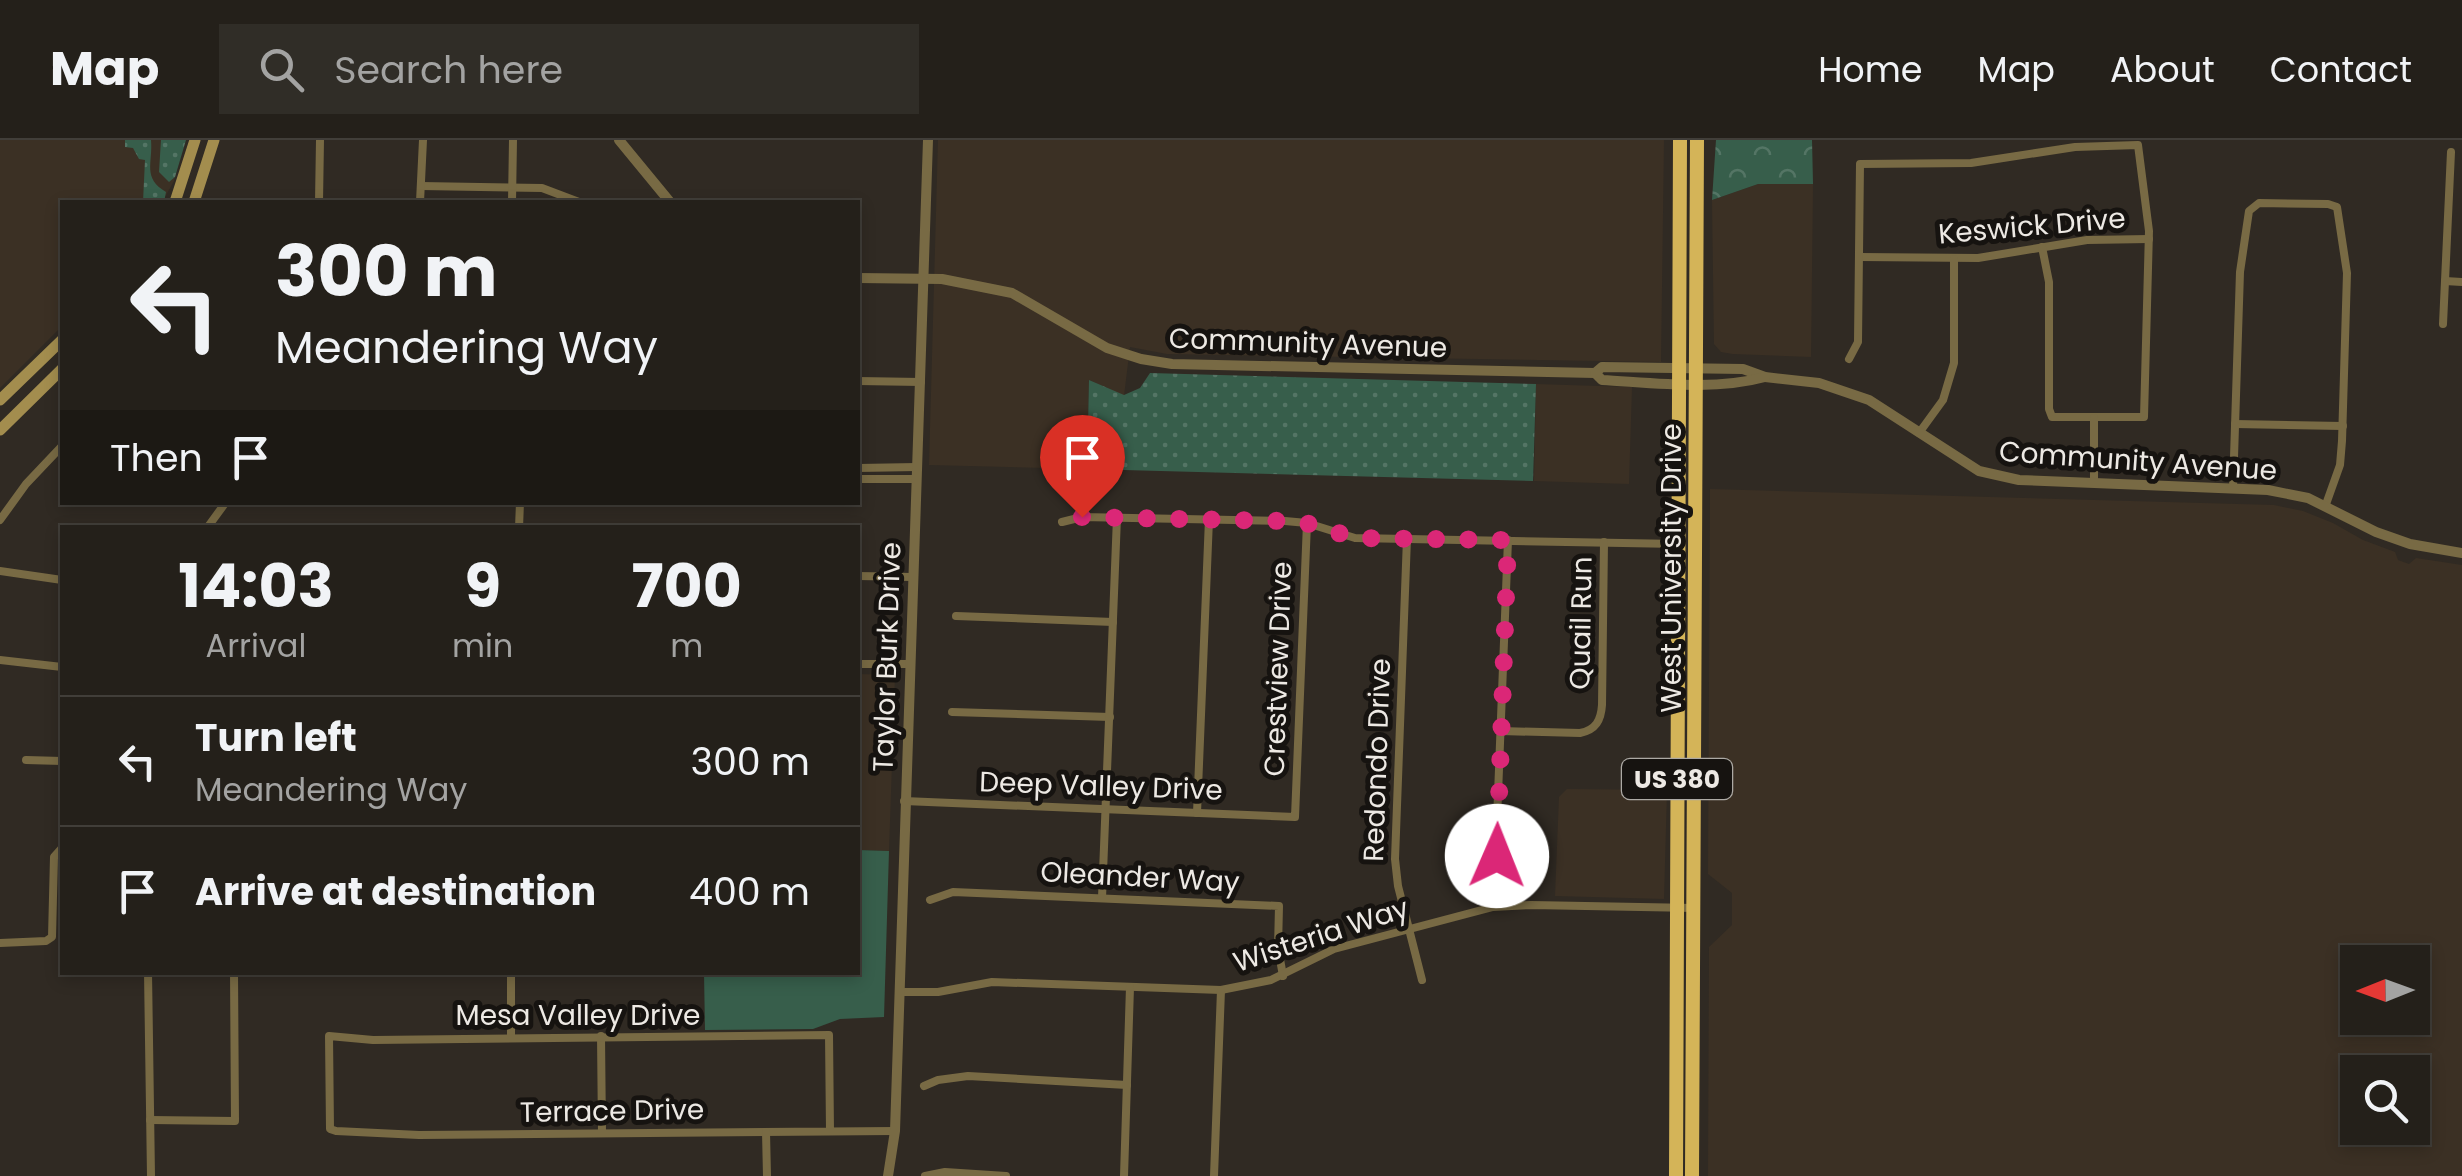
<!DOCTYPE html>
<style>
:root{--surface:#24201a;--page:#302d27;--text:#f1f3f6;--muted:#a3a3a2;--line:#413e39}
body{margin:0;font-family:Poppins,sans-serif;background:var(--page);color:var(--text);height:100vh;display:flex;flex-direction:column;font-size:38px;white-space:nowrap}
*{box-sizing:border-box;margin:0}
p{font-size:32px;color:var(--muted)}
.icon{flex:none;width:55px;height:55px;fill:none;stroke:currentColor;stroke-width:2;stroke-linecap:round;stroke-linejoin:round}
.map{position:relative;flex:1;overflow:hidden}
.drawer{position:absolute;left:60px;top:385px;width:800px;height:450px;display:flex;flex-direction:column;background:var(--surface);border-radius:0px;box-shadow:0 5px 15px #0003,0 0 0 2px var(--line)}
.drawer>*{flex:none}
.top-card{position:absolute;left:60px;top:60px;width:800px;height:305px;border-radius:0px;box-shadow:0 5px 15px #0003,0 0 0 2px var(--line);background:#24201a;color:var(--text);overflow:hidden}
.needle{width:65px;rotate:269deg}
.controls{position:absolute;left:2340px;top:805px;display:grid;gap:20px}
.controls a{display:grid;place-items:center;width:90px;height:90px;border-radius:0px;background:var(--surface);box-shadow:0 5px 15px #0003,0 0 0 2px var(--line);font-size:50px}
.pin{position:absolute;display:grid;place-items:center;width:85px;height:85px;color:#fff;margin:-102px -42px;border-radius:50% 50% 50% 0;rotate:-45deg;box-shadow:0 0 10px #0007}
.pin .icon{rotate:45deg}
.me{position:absolute;width:110px;margin:-55px;rotate:1deg;stroke-linejoin:round;filter:drop-shadow(0 0 8px #0008)}
.turn{display:flex;align-items:center;gap:35px;height:210px;padding:0 50px;font-size:45px}
.turn .icon{width:130px;height:130px;stroke-width:2.5}
.turn b{display:block;font-size:70px;line-height:85px}
.then{display:flex;align-items:center;height:95px;padding:0 50px;background:#0003;gap:20px;font-size:38px}
.eta{display:flex;justify-content:space-evenly;align-items:center;height:170px;text-align:center}
.eta b{font-size:60px;font-weight:700;line-height:70px}
ul{padding:0;list-style:none}
li{display:flex;align-items:center;gap:30px;height:130px;padding:0 50px;border-top:2px solid var(--line)}
li div{flex:1}
li b{display:block;font-size:38px}
li em{font-style:normal}
header{display:flex;align-items:center;gap:60px;box-sizing:border-box;height:140px;padding:0 50px;background:var(--surface);border-bottom:2px solid var(--line)}
header strong{font-size:48px}
nav{display:flex;gap:55px;margin-inline-start:auto;font-size:35px}
.search{width:700px;height:90px;background:var(--page);display:flex;align-items:center;gap:25px;box-sizing:border-box;padding:0 35px;border-radius:0px;color:var(--muted);font-size:38px}
.map>svg:first-child{display:block}
.built{fill:#3b3024;fill-rule:evenodd}
.grass{fill:url(#grass-dots)}
.forest{fill:url(#forest-crowns)}
.park{fill:#375e4b}
.lines{fill:none;stroke-linecap:round;stroke-linejoin:round}
.minor{stroke:#786a44;stroke-width:8}
.tertiary{stroke:#786a44;stroke-width:10}
.secondary{stroke:#a38d4e;stroke-width:11}
.trunk{stroke:#d4b458;stroke-width:14}
.route{stroke:#db2777;stroke-width:18;stroke-dasharray:0 32.4}
.labels{text-anchor:middle;dominant-baseline:central;stroke-width:10;stroke-linejoin:round;paint-order:stroke}
.shield{fill:#161310;stroke:#aca9a4;stroke-width:2.5}
.shield-label{font-size:25px;font-weight:bold;fill:#ede9e4}
.street-label{font-size:28px;fill:#ede9e4;stroke:#161310}
</style>
<header>
<strong>Map</strong>
<div class="search"><svg class="icon" aria-label="search" viewBox="0 0 24 24"><circle cx="10" cy="10" r="6"/><path d="M15 15l6 6"/></svg>Search here</div>
<nav><a>Home</a><a>Map</a><a>About</a><a>Contact</a></nav>
</header>
<div class="map">
<svg width="2462" height="1036" viewBox="0 0 2462 1036">
<defs>
<pattern id="grass-dots" width="8" height="8" patternUnits="userSpaceOnUse" patternTransform="scale(2.5)"><rect width="8" height="8" fill="#375e4b"/><path d="M2 2h.1M6 6h.1" fill="none" stroke="#547565" stroke-width="1.8" stroke-linecap="round"/></pattern>
<pattern id="forest-crowns" width="20" height="18" patternUnits="userSpaceOnUse" patternTransform="scale(2.5)"><rect width="20" height="18" fill="#375e4b"/><path d="M2 6a3 3 0 1 1 6 0M12 15a3 3 0 1 1 6 0" fill="none" stroke="#547565"/></pattern>
</defs>
<rect width="100%" height="100%" fill="#302a23"/>
<g class="built">
<polygon points="0,0 184,0 174,41 162,62 62,62 62,186 0,248"/>
<polygon points="938,0 1664,0 1661,222 1167,214 1130,207 1124,256 1089,240 1087,329 929,325"/>
<polygon points="1758,44 1813,44 1811,217 1733,214 1721,212 1714,204 1712,60"/>
<polygon points="1536,244 1632,247 1629,344 1534,341"/>
<path d="M1710,349L2274,365L2303,371L2333,383L2363,400L2395,412L2398,420L2409,424L2416,418L2462,425V1036H1708L1709,807L1732,785V753L1708,734ZM2412,822V878H2358V822ZM2412,932V988H2358V932Z"/>
<polygon points="858,534 895,535 889,711 858,710"/>
<polygon points="1567,649 1667,650 1664,759 1555,756 1559,657"/>
</g>
<g class="grass">
<path d="M125,0H151C153,23 142,38 166,52L164,62H143L145,20L139,19L133,8L125,7Z"/>
<polygon points="161,0 186,0 175,37 169,42 159,32"/>
<polygon points="1150,233 1536,244 1533,341 1087,329 1089,240 1124,255 1140,248"/>
</g>
<polygon class="forest" points="1716,0 1812,0 1813,44 1758,44 1712,60"/>
<polygon class="park" points="858,710 889,711 884,877 840,879 813,889 705,890 704,833 858,832"/>
<g class="lines">
<g class="minor">
<polyline points="421,46 542,48 579,62"/>
<polyline points="319,62 320,0"/>
<polyline points="420,62 423,0"/>
<polyline points="512,62 513,0"/>
<polyline points="1860,117 1978,118 2087,100 2149,99"/>
<polyline points="2445,141 2462,142"/>
<polyline points="2443,184 2451,12"/>
<polyline points="1849,219 1858,202 1860,24 1971,23 2075,7 2138,5 2149,91 2144,277 2052,277 2049,269 2049,142 2042,107"/>
<polyline points="858,241 921,242"/>
<polyline points="2094,278 2094,342"/>
<polyline points="2235,284 2343,286"/>
<polyline points="1919,293 1943,260 1954,223 1954,119"/>
<polyline points="858,328 917,327"/>
<polyline points="858,339 917,339"/>
<polyline points="2233,348 2240,132 2249,71 2259,63 2328,64 2337,67 2347,133 2342,301 2340,325 2325,367"/>
<polyline points="0,380 26,344 62,306"/>
<polyline points="1062,382 1082,377 1285,381 1307,383 1355,398 1679,404"/>
<polyline points="207,388 226,362"/>
<polyline points="519,388 520,362"/>
<polyline points="1407,398 1395,719 1398,746 1422,840"/>
<polyline points="0,431 62,440"/>
<polyline points="858,436 912,437"/>
<polyline points="956,476 1113,482"/>
<polyline points="0,520 62,527"/>
<polyline points="858,524 909,524"/>
<polyline points="952,572 1110,577"/>
<path d="M1501,591L1580,593C1596,590 1601,580 1602,565L1604,402"/>
<polyline points="26,620 62,621"/>
<polyline points="904,661 1295,677 1307,383"/>
<polyline points="1197,673 1209,379"/>
<polyline points="1102,758 1117,377"/>
<polyline points="930,760 953,752 1279,766 1278,808 1283,836"/>
<polyline points="1502,766 1496,705 1508,400"/>
<polyline points="0,803 46,801 52,797 54,717 62,708"/>
<polyline points="148,832 151,1036"/>
<polyline points="899,852 938,852 992,842 1221,850 1271,840 1334,809 1493,767 1531,765 1695,768"/>
<polyline points="601,896 602,993"/>
<polyline points="511,897 511,832"/>
<polyline points="924,946 938,940 968,936 1127,945"/>
<polyline points="150,980 235,981 234,832"/>
<polyline points="830,991 829,895 373,900 329,896 330,989 336,991 419,995 895,991"/>
<polyline points="766,992 767,1036"/>
<polyline points="925,1036 945,1032 1006,1036"/>
<polyline points="1124,1036 1130,847"/>
<polyline points="1214,1036 1221,850"/>
</g>
<g class="tertiary">
<polyline points="619,0 670,62"/>
<polyline points="858,138 942,139 1012,153 1107,208 1141,219 1172,224 1595,233 1602,227 1743,229 1765,237 1819,243 1869,260 1979,331 2019,340 2268,350 2308,358 2376,392 2410,404 2462,413"/>
<path d="M1595,233L1602,240C1654,243 1714,251 1765,237"/>
<polyline points="888,1036 895,991 928,0"/>
</g>
<g class="secondary">
<polyline points="175,62 195,0"/>
<polyline points="194,62 214,0"/>
<polyline points="0,260 62,200"/>
<polyline points="0,290 62,229"/>
</g>
<g class="trunk">
<polyline points="1676,1036 1680,0"/>
<polyline points="1692,1036 1697,0"/>
</g>
</g>
<g class="lines">
<polyline class="route" points="1082,377 1286,381 1306,383 1355,398 1508,400 1497,716"/>
</g>
<g class="labels">
<rect class="shield" x="1622" y="619" width="110" height="40" rx="8"/>
<g class="shield-label">
<text x="1677" y="639">US 380</text>
</g>
<g class="street-label">
<text transform="translate(2032 86) rotate(-5)">Keswick Drive</text>
<text transform="translate(1308 203) rotate(2)">Community Avenue</text>
<text transform="translate(2138 321) rotate(4)">Community Avenue</text>
<text transform="translate(1671 428) rotate(-90)">West University Drive</text>
<text transform="translate(1581 483) rotate(-89)">Quail Run</text>
<text transform="translate(887 517) rotate(-88)">Taylor Burk Drive</text>
<text transform="translate(1278 529) rotate(-88)">Crestview Drive</text>
<text transform="translate(1377 620) rotate(-88)">Redondo Drive</text>
<text transform="translate(1101 646) rotate(2)">Deep Valley Drive</text>
<text transform="translate(1140 737) rotate(3)">Oleander Way</text>
<text transform="translate(1321 795) rotate(-18)">Wisteria Way</text>
<text x="578" y="875">Mesa Valley Drive</text>
<text transform="translate(612 971) rotate(-1)">Terrace Drive</text>
</g>
</g>
</svg>
<div class="controls">
<a><svg class="needle" viewBox="-14 -14 28 28"><path d="M0-13l5 13h-10z" fill="#e53935"/><path d="M0 13l5-13h-10z" fill="#a3a3a2"/></svg></a>
<a><svg class="icon" aria-label="search" viewBox="0 0 24 24"><circle cx="10" cy="10" r="6"/><path d="M15 15l6 6"/></svg></a>
</div>
<div class="pin" style="left:1082px;top:377px;background:#d93025"><svg class="icon" aria-label="arrive" viewBox="0 0 24 24"><path d="M6 21V4h12l-3 4 3 4H6"/></svg></div>
<svg class="me" style="left:1497px;top:716px" viewBox="-20 -20 40 40"><circle r="19" fill="#fff"/><path d="M0-13L10 11 0 6-10 11z" fill="#db2777"/></svg>
<div class="top-card">
<div class="turn"><svg class="icon" aria-label="left" viewBox="0 0 24 24"><path d="M17 20v-9H6M10 6l-5 5 5 5"/></svg><div><b>300 m</b>Meandering Way</div></div>
<div class="then">Then<svg class="icon" aria-label="arrive" viewBox="0 0 24 24"><path d="M6 21V4h12l-3 4 3 4H6"/></svg></div>
</div>
<section class="drawer">
<div class="eta">
<div><b>14:03</b><p>Arrival</p></div>
<div><b>9</b><p>min</p></div>
<div><b>700</b><p>m</p></div>
</div>
<ul>
<li><svg class="icon" aria-label="left" viewBox="0 0 24 24"><path d="M17 20v-9H6M10 6l-5 5 5 5"/></svg><div><b>Turn left</b><p>Meandering Way</p></div><em>300 m</em></li>
<li><svg class="icon" aria-label="arrive" viewBox="0 0 24 24"><path d="M6 21V4h12l-3 4 3 4H6"/></svg><div><b>Arrive at destination</b></div><em>400 m</em></li>
</ul>
</section>
</div>
